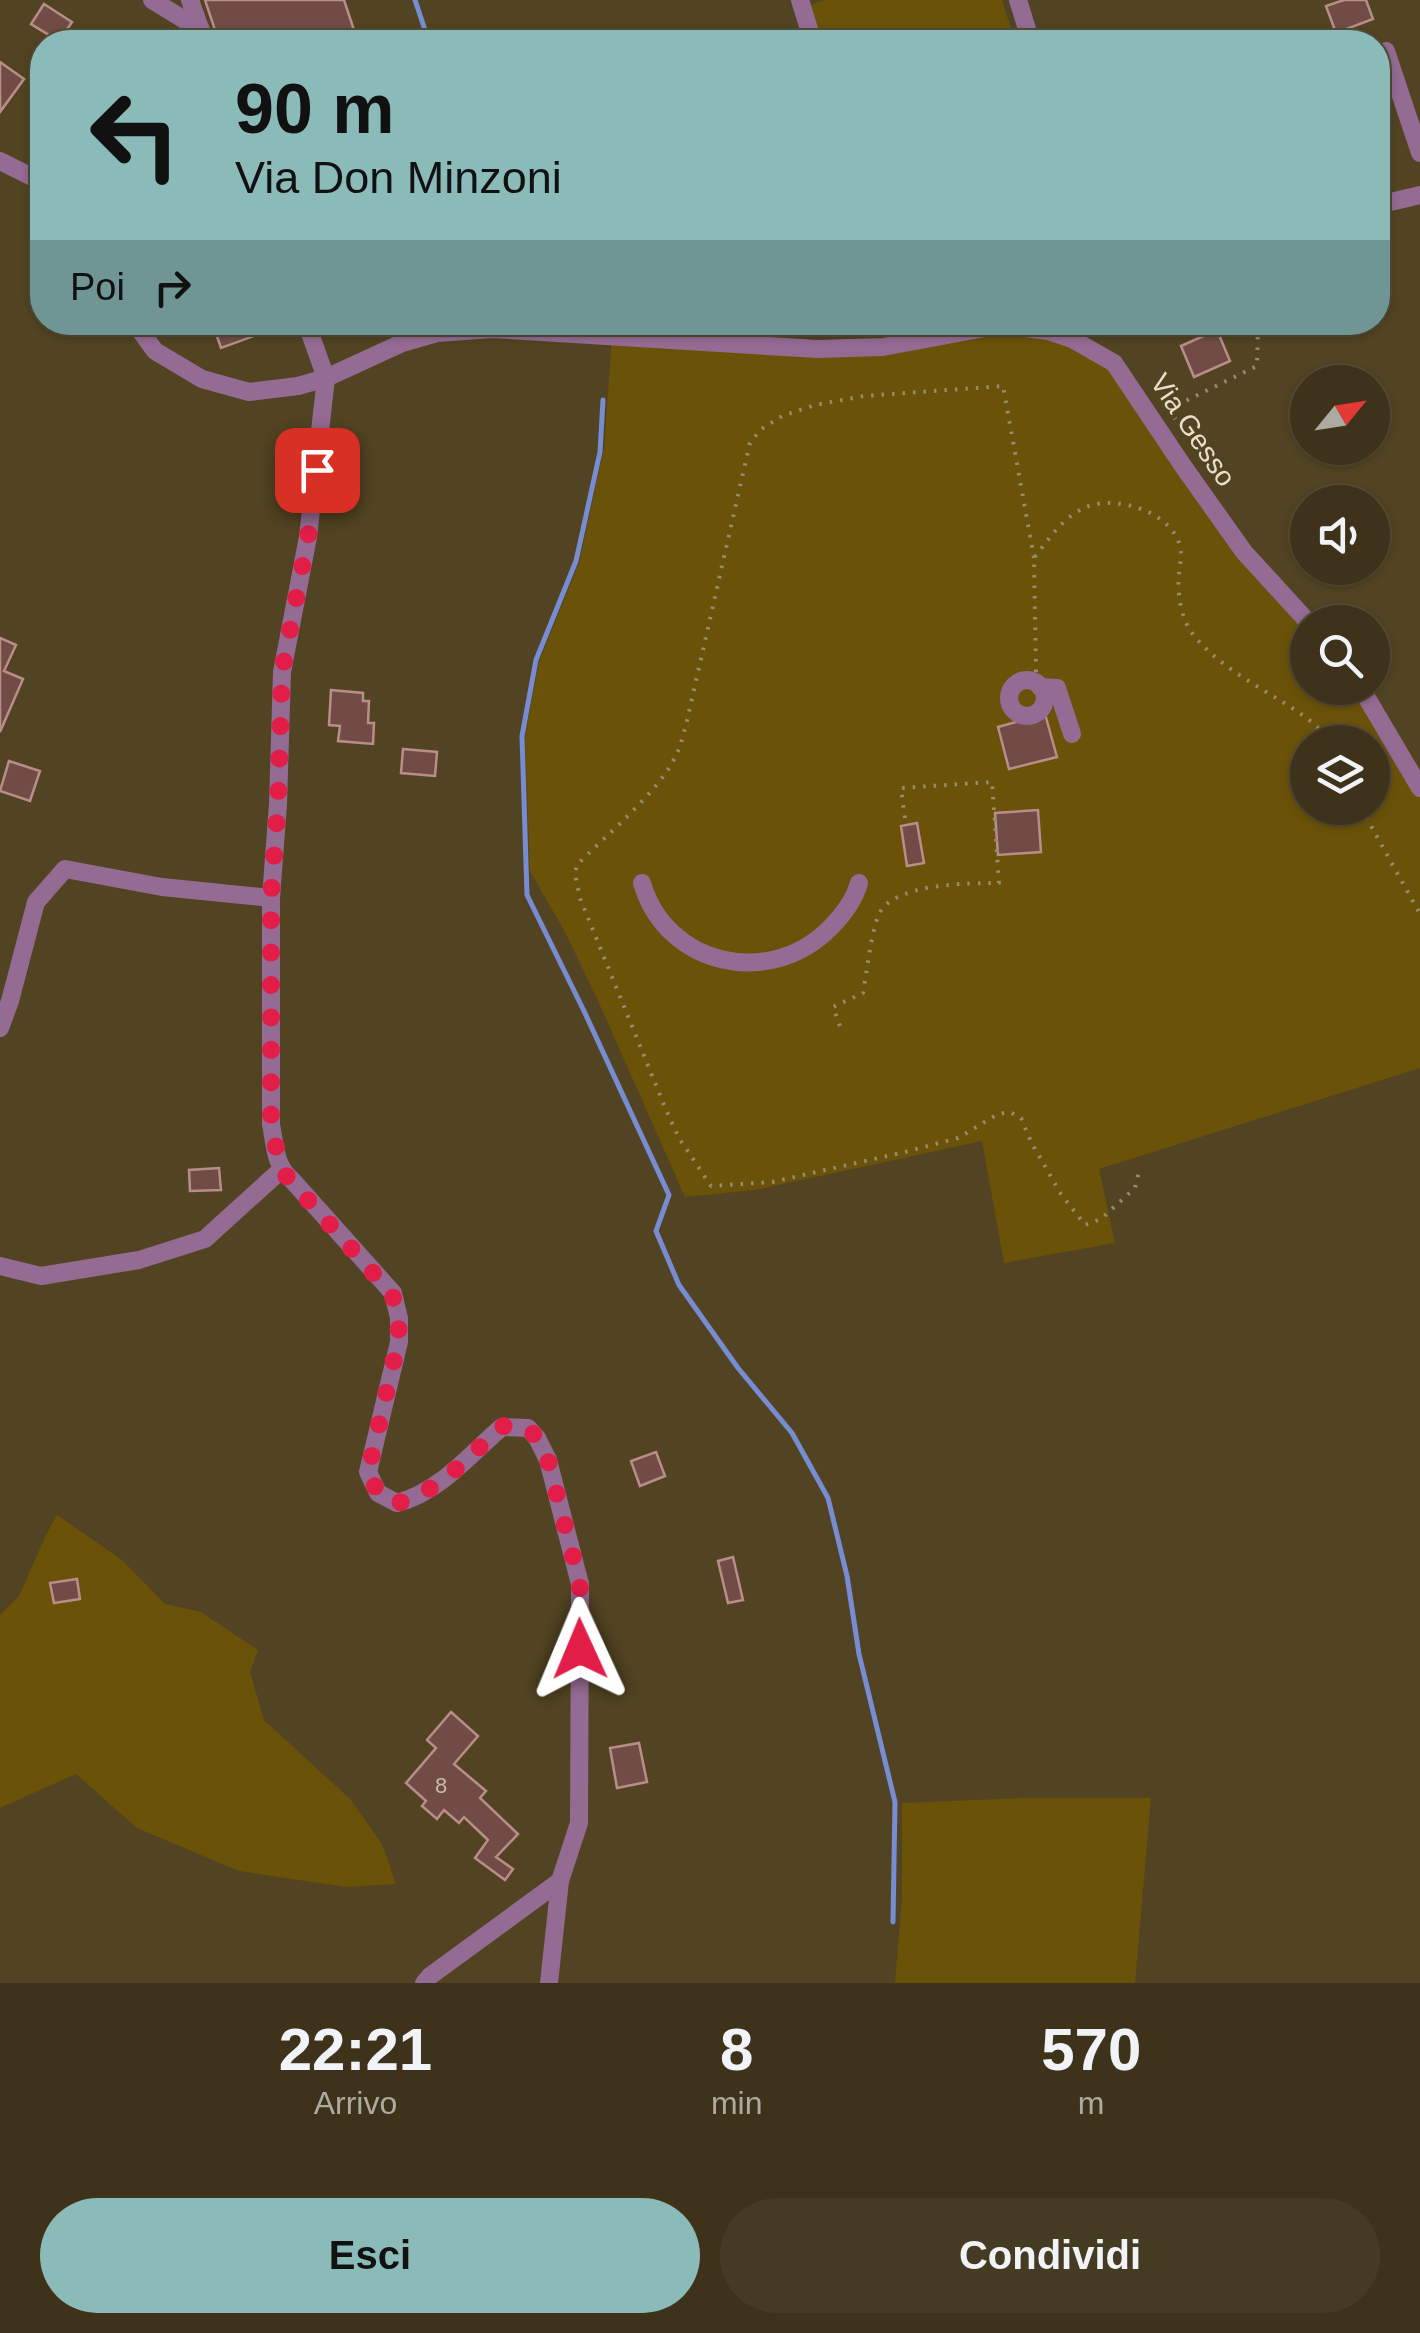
<!DOCTYPE html>
<html lang="it">
<style>
:root{--surface:#3e331a;--page:#453b23;--text:#f1f3f6;--muted:#adaaa2;--line:#574e39;--accent:#8bbbb9}
body{margin:0;font-family:Arial,sans-serif;background:var(--page);color:var(--text);height:100vh;display:flex;flex-direction:column;font-size:38px;white-space:nowrap}
*{box-sizing:border-box;margin:0}
p{font-size:32px;color:var(--muted)}
.icon{flex:none;width:55px;height:55px;fill:none;stroke:currentColor;stroke-width:2;stroke-linecap:round;stroke-linejoin:round}
.map{position:relative;height:1983px;overflow:hidden}
.drawer{display:flex;flex-direction:column;background:var(--surface);flex:1}
.drawer>*{flex:none}
.hud{position:absolute;left:30px;top:30px;width:1360px;height:305px;border-radius:40px;box-shadow:0 2px 8px #0004,0 0 0 2px var(--line);background:#8bbbb9;color:#111;overflow:hidden}
.needle{width:65px;rotate:60deg}
.tools{position:absolute;left:1290px;top:365px;display:grid;gap:20px}
.tools a{display:grid;place-items:center;width:100px;height:100px;border-radius:50%;background:var(--surface);box-shadow:0 2px 8px #0004,0 0 0 2px var(--line);font-size:50px}
.pin{position:absolute;display:grid;place-items:center;width:85px;height:85px;color:#fff;margin:-42px;border-radius:20px;box-shadow:0 5px 15px #0006}
.me{position:absolute;width:110px;margin:-55px;rotate:359deg;stroke-linejoin:round;filter:drop-shadow(0 0 8px #0008)}
.turn{display:flex;align-items:center;gap:35px;height:210px;padding:0 40px;font-size:45px}
.turn .icon{width:130px;height:130px;stroke-width:2.5}
.turn b{display:block;font-size:70px;line-height:85px}
.then{display:flex;align-items:center;height:95px;padding:0 40px;background:#0003;gap:20px;font-size:38px}
.eta{display:flex;justify-content:space-evenly;align-items:center;height:170px;text-align:center}
.eta b{font-size:60px;font-weight:700;line-height:70px}
.button{display:flex;gap:20px;margin-top:auto;padding:20px 40px}
.button a{flex:1;height:115px;border-radius:60px;background:var(--accent);color:#111;font-size:40px;font-weight:700;line-height:115px;text-align:center}
.button a+a{background:var(--page);color:var(--text)}
.map>svg:first-child{display:block}
.green{fill:#6a5209;fill-rule:evenodd}
.lines{fill:none;stroke-linecap:round;stroke-linejoin:round}
.stream{stroke:#788cd3;stroke-width:5}
.building{fill:#714b46;stroke:#b98e88;stroke-width:2.5}
.path{stroke:#978b70;stroke-width:4;stroke-dasharray:2.5 8;stroke-linecap:butt}
.minor{stroke:#946b93;stroke-width:18}
.route{stroke:#e11d48;stroke-width:18;stroke-dasharray:0 32.4}
.labels{text-anchor:middle;dominant-baseline:central;stroke-width:9;stroke-linejoin:round;paint-order:stroke}
.number-label{font-size:22px;fill:#cabaab}
.street-label{font-size:28px;fill:#e8dfcd;stroke:#524422}
</style>
<div class="map">
<svg width="1420" height="1983" viewBox="0 0 1420 1983">
<rect width="100%" height="100%" fill="#524422"/>
<g class="green">
<polygon points="825,0 1002,0 1015,42 821,42 810,5"/>
<path d="M986,323L1065,335L1119,377L1308,622V688H1365L1420,795V1068L1099,1169L1115,1243L1004,1263L982,1141L755,1190L685,1197L599,1003L566,934L530,871L525,736L539,662L579,563L604,449L612,336L829,349ZM1308,742H1372V808H1308Z"/>
<polygon points="57,1515 122,1560 165,1604 201,1612 258,1650 250,1672 264,1720 350,1799 382,1844 396,1884 346,1887 239,1871 137,1828 76,1774 0,1808 0,1615 19,1596 46,1535"/>
<polygon points="1026,1798 1151,1798 1135,1983 895,1983 902,1897 902,1803"/>
</g>
<g class="lines">
<g class="stream">
<polyline points="415,0 429,42"/>
<polyline points="648,322 820,330 866,330"/>
<polyline points="622,324 646,322"/>
<polyline points="902,327 925,322"/>
<polyline points="603,400 600,452 576,561 536,660 522,736 527,895 584,1011 669,1195 656,1231 679,1285 738,1368 792,1433 828,1498 847,1576 859,1654 895,1802 893,1922"/>
</g>
</g>
<g class="building">
<polygon points="205,0 344,0 358,42 219,42"/>
<polygon points="1344,0 1366,0 1373,19 1336,33 1326,6"/>
<polygon points="44,4 72,22 59,41 31,24"/>
<polygon points="0,62 24,79 0,112"/>
<polygon points="212,322 286,322 287,324 221,348"/>
<polygon points="1217,330 1230,361 1194,377 1181,346"/>
<polygon points="0,638 16,645 4,671 23,679 0,732"/>
<polygon points="331,690 363,693 363,701 369,701 368,723 374,723 373,744 338,741 340,726 329,725"/>
<polygon points="1045,714 1057,757 1009,769 998,727"/>
<polygon points="403,749 437,752 435,776 401,773"/>
<polygon points="9,761 40,771 30,801 0,791"/>
<polygon points="1038,810 1041,852 998,855 995,813"/>
<polygon points="917,823 924,863 907,866 901,826"/>
<polygon points="219,1168 221,1190 190,1191 189,1170"/>
<polygon points="656,1452 665,1476 640,1486 631,1461"/>
<polygon points="733,1557 743,1600 728,1603 718,1561"/>
<polygon points="77,1579 80,1599 54,1603 50,1583"/>
<polygon points="451,1712 478,1736 454,1764 486,1791 480,1798 518,1834 496,1857 513,1869 505,1880 475,1858 488,1840 464,1817 459,1823 444,1810 437,1819 422,1806 426,1801 406,1783 436,1748 427,1740"/>
<polygon points="639,1743 647,1782 617,1788 610,1748"/>
</g>
<g class="lines">
<g class="path">
<polyline points="1181,428 1169,409 1257,366 1258,322"/>
<path d="M1034,558L1003,386L864,396L815,405L782,416L760,430L750,443L746,460L686,725C683,735 681,746 676,755C662,789 604,837 577,865L575,874L580,898L666,1110L679,1138L711,1186L772,1182L905,1152L958,1138L998,1114L1010,1112L1021,1118L1031,1142L1061,1194L1085,1225L1101,1219L1135,1188L1139,1171"/>
<path d="M1036,672L1034,558C1049,539 1064,515 1089,506C1120,495 1177,514 1181,552C1182,559 1179,567 1179,574C1177,593 1181,618 1192,633C1221,671 1270,691 1308,719L1319,729L1327,742"/>
<polyline points="1361,808 1420,914"/>
<path d="M840,1026L833,1007L863,993C867,972 871,932 879,914C894,883 969,883 999,883L992,782L901,788L906,825"/>
</g>
<g class="minor">
<polyline points="152,0 201,30"/>
<polyline points="190,0 205,42"/>
<polyline points="800,0 813,42"/>
<polyline points="1018,0 1031,42"/>
<polyline points="1386,51 1420,153"/>
<polyline points="0,161 36,179 42,186"/>
<polyline points="1378,205 1420,195"/>
<polyline points="134,322 155,351 202,379 249,392 298,386 326,378 402,343 437,333 492,329 817,349 883,347 985,328 1017,327 1048,331 1072,339 1114,363 1183,466 1244,552 1308,622"/>
<path d="M306,322L326,378L308,537L282,672L278,804L271,898V1124C275,1146 275,1166 292,1180L393,1293L399,1318V1342L368,1472L378,1493L397,1503C440,1492 470,1454 502,1427L528,1428L537,1438L548,1460L580,1584L579,1823L560,1881L430,1976L424,1983"/>
<circle cx="1027" cy="698" r="18"/>
<polyline points="1040,687 1057,688 1072,734"/>
<polyline points="1361,688 1420,788"/>
<path d="M642,883C666,966 770,989 830,928C843,915 854,901 859,883"/>
<polyline points="0,1028 10,1001 36,902 65,869 162,887 271,898"/>
<polyline points="0,1266 41,1276 139,1260 205,1239 281,1170"/>
<polyline points="549,1983 560,1881"/>
</g>
</g>
<g class="lines">
<path class="route" d="M317,470L308,537L282,672L278,804L271,898V1124L281,1170L392,1294L399,1318L398,1342L368,1472L378,1493L398,1503C440,1491 470,1455 502,1426L528,1428L537,1438L548,1460L580,1584V1649"/>
</g>
<g class="labels">
<g class="number-label">
<text x="441" y="1785">8</text>
</g>
<g class="street-label">
<text transform="translate(1193 430) rotate(56)">Via Gesso</text>
</g>
</g>
</svg>
<div class="tools">
<a><svg class="needle" viewBox="-14 -14 28 28"><path d="M0-13l5 13h-10z" fill="#e53935"/><path d="M0 13l5-13h-10z" fill="#adaaa2"/></svg></a>
<a><svg class="icon" aria-label="sound" viewBox="0 0 24 24"><path d="M4 9h4l5-4v14l-5-4H4zM17 9q2 3 0 6"/></svg></a>
<a><svg class="icon" aria-label="search" viewBox="0 0 24 24"><circle cx="10" cy="10" r="6"/><path d="M15 15l6 6"/></svg></a>
<a><svg class="icon" aria-label="layers" viewBox="0 0 24 24"><path d="M12 4l9 5-9 5-9-5zM3 14l9 5 9-5"/></svg></a>
</div>
<div class="pin" style="left:317px;top:470px;background:#d93025"><svg class="icon" aria-label="arrive" viewBox="0 0 24 24"><path d="M6 21V4h12l-3 4 3 4H6"/></svg></div>
<svg class="me" style="left:580px;top:1649px" viewBox="-20 -20 40 40"><path d="M0-17L14 15 0 8-14 15z" fill="#e11d48" stroke="#fff" stroke-width="4"/></svg>
<div class="hud">
<div class="turn"><svg class="icon" aria-label="left" viewBox="0 0 24 24"><path d="M17 20v-9H6M10 6l-5 5 5 5"/></svg><div><b>90 m</b>Via Don Minzoni</div></div>
<div class="then">Poi<svg class="icon" aria-label="right" viewBox="0 0 24 24"><path d="M7 20v-9h11M14 6l5 5-5 5"/></svg></div>
</div>
</div>
<section class="drawer">
<div class="eta">
<div><b>22:21</b><p>Arrivo</p></div>
<div><b>8</b><p>min</p></div>
<div><b>570</b><p>m</p></div>
</div>
<div class="button"><a>Esci</a><a>Condividi</a></div>
</section>
